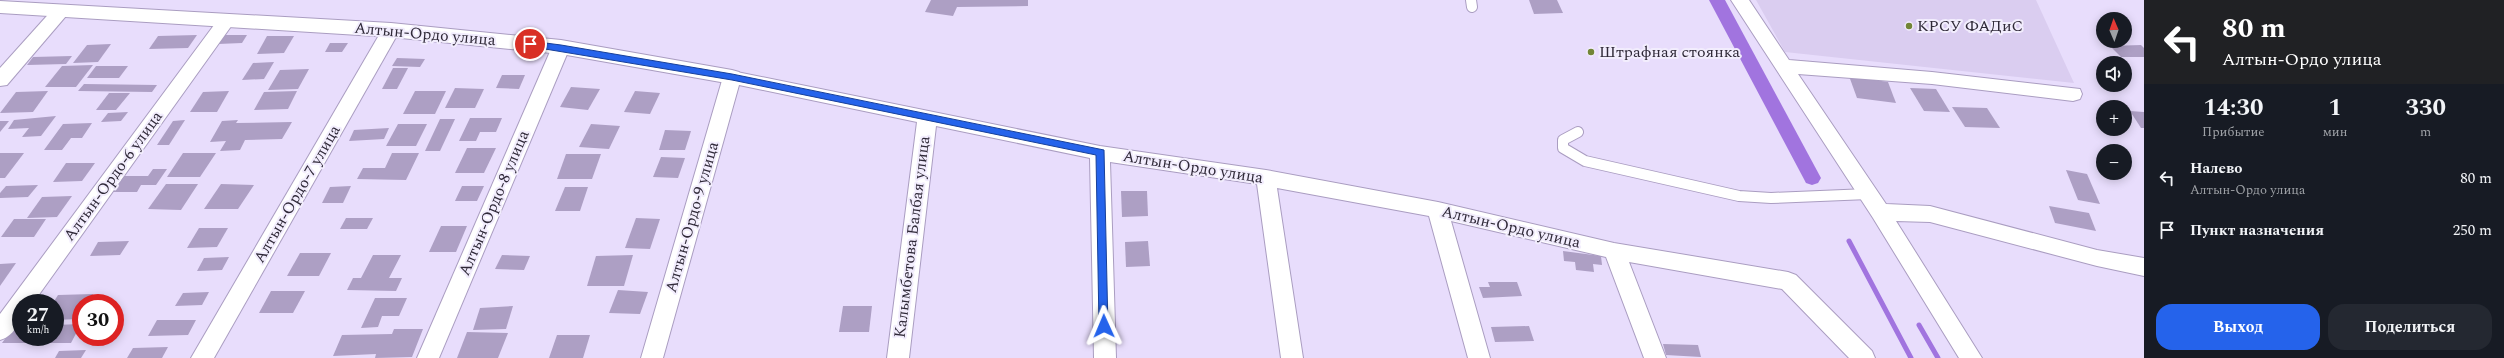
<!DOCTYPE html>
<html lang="ru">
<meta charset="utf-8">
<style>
:root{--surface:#171b24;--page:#242831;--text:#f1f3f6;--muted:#9ea1a6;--accent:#2563eb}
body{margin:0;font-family:Spectral,serif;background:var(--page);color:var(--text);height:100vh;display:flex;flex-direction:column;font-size:15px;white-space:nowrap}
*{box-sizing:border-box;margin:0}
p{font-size:13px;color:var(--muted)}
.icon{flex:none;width:22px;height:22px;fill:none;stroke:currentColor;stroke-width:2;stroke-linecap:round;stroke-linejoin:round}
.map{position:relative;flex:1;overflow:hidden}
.panel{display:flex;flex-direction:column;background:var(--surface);width:360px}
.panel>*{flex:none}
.banner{background:#202124;color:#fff;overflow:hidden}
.needle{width:26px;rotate:358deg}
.tools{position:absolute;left:2096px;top:12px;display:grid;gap:8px}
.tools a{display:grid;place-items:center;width:36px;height:36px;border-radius:50%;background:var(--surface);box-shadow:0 2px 10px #0003;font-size:20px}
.speed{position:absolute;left:12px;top:294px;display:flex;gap:8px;font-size:20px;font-weight:700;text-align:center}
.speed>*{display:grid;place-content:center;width:52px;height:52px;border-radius:50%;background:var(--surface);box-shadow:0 2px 10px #0003;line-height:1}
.speed small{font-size:10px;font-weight:400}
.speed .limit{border:6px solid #d22;background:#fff;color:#111}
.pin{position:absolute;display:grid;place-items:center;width:34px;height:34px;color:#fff;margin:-17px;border:2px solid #fff;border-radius:50%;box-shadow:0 1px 4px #0007}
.me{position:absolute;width:44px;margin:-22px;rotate:359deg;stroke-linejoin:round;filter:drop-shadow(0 0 3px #0008)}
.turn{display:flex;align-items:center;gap:14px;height:84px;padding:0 12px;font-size:18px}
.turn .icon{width:52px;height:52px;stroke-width:2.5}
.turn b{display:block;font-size:28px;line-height:34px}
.eta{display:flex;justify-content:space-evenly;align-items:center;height:68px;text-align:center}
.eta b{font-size:24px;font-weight:700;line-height:28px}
.primary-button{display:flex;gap:8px;margin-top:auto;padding:8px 12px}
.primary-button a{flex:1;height:46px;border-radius:16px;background:var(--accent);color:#fff;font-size:16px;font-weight:700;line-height:46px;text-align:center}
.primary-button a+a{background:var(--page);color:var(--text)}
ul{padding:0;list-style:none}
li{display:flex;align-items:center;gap:12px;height:52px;padding:0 12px}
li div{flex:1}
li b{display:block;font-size:15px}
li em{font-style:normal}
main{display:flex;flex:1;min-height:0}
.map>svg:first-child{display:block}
.built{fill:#dacdf0}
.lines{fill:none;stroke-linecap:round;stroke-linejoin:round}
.stream{stroke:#a174df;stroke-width:5}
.canal{fill:#a174df;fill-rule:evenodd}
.building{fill:#ad9fc4}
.lane-casing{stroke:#aa9dc1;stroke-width:12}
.street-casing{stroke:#aa9dc1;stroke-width:2}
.secondary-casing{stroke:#aa9dc1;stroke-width:2}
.lane{stroke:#fff;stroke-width:10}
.street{fill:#fff;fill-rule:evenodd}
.secondary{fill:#fff;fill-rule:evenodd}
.route{fill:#2563eb;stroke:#184099}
.poi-dot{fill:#728536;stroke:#f2edfd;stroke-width:1.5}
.labels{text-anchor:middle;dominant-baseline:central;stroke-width:4;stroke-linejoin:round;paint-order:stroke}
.poi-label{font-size:16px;fill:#2f2938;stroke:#f2edfd;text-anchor:start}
.street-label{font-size:16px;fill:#2f2938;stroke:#f2edfd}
</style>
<main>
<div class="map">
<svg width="2144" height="358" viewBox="0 0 2144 358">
<rect width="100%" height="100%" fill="#e8ddfc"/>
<polygon class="built" points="1756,0 2036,0 2074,83 1785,52"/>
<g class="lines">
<g class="stream">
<polyline points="1849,241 1911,358"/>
<polyline points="1919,325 1938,358"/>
</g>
<polygon class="canal" points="1709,0 1725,0 1821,178 1818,183 1812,185 1806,183"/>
</g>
<g class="building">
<polygon points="931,0 1028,0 1028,6 957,7 953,16 925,12"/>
<polygon points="1529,0 1557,0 1563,13 1534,14"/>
<polygon points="197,35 188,48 149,49 158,36"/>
<polygon points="224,35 247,35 242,43 218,44"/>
<polygon points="267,36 294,36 284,53 257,54"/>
<polygon points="330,43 348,43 342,52 325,52"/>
<polygon points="111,44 98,62 73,63 87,45"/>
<polygon points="2141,45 2144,48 2144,57 2121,57 2110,46"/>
<polygon points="72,56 66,64 27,65 33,57"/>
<polygon points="397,58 425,59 420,67 392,66"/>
<polygon points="274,62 264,79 242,80 253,63"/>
<polygon points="93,65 76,87 45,87 62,66"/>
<polygon points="96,66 128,66 119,78 87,78"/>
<polygon points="393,68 408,68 397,89 382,89"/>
<polygon points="309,69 298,89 268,90 280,70"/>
<polygon points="502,75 525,75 519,89 496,88"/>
<polygon points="1849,76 1888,82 1896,103 1857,98"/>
<polygon points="84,84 157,85 152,92 78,91"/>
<polygon points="571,87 600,89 588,110 560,107"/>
<polygon points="455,88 484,89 475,108 445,108"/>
<polygon points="1910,88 1936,89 1950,112 1924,111"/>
<polygon points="48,91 33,112 0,113 16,92"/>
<polygon points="229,91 217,112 190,112 203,92"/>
<polygon points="297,91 288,109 254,110 264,92"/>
<polygon points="415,91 446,91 435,114 403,114"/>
<polygon points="635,91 660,93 650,114 624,112"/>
<polygon points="109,93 130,93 116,110 96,110"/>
<polygon points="1952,107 1987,108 2000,128 1965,127"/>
<polygon points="2130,111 2144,112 2144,128 2141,128"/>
<polygon points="128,112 121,121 101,122 108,113"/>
<polygon points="56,116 41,136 22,137 29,128 8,129 14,120"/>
<polygon points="470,118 502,118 496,132 480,132 476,141 459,141"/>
<polygon points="440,119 455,119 440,151 425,151"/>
<polygon points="185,120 169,145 157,145 173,121"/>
<polygon points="238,120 236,123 292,122 282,139 245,140 240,150 220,151 226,141 210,142 222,121"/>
<polygon points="0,121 9,121 0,132"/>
<polygon points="92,123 82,138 71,138 62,150 44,150 63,124"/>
<polygon points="398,124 427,124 416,146 386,146"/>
<polygon points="591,124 620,126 609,149 579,147"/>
<polygon points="389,128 384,139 349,141 354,130"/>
<polygon points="665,130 691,131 685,150 659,150"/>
<polygon points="467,148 496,148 484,173 455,173"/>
<polygon points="0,153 24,153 5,178 0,178"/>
<polygon points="183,153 216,153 200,177 167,177"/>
<polygon points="392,153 419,153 406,180 357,179 363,168 385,168"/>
<polygon points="566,154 601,154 592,179 557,179"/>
<polygon points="661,157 685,158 678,178 653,177"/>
<polygon points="66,163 95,163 82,181 53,182"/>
<polygon points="153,169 167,169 156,185 141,185 137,192 112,192 124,176 148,176"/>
<polygon points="2066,170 2087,174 2100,204 2078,200"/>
<polygon points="166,184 198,184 181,210 148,209"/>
<polygon points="221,184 254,185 238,209 204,209"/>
<polygon points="38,185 28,197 0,198 0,193 6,186"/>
<polygon points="351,186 343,203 322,203 330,187"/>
<polygon points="462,186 484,186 477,201 455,201"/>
<polygon points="565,187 588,187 580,211 555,211"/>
<polygon points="1121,191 1147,191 1148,216 1122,217"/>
<polygon points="72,196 57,217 27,218 42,197"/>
<polygon points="2049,206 2089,213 2096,231 2055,223"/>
<polygon points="346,218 373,218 367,229 340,229"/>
<polygon points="636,218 660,219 650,249 625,248"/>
<polygon points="14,219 46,219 34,237 1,237"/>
<polygon points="441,226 467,226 456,252 429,252"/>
<polygon points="199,228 228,228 217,247 187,248"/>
<polygon points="129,241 120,255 90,256 98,242"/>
<polygon points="1148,241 1150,266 1126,267 1125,242"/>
<polygon points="1563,251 1601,256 1602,265 1593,264 1594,272 1576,270 1575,262 1564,261"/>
<polygon points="300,253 331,253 319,276 287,276"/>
<polygon points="373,255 401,255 389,278 402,278 396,291 347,290 353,278 361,278"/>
<polygon points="502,255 530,256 524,270 495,269"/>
<polygon points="633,255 624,286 587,286 596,256"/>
<polygon points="229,257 222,270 197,271 204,258"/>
<polygon points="16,263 0,286 0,264"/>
<polygon points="1488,282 1517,282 1522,296 1483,298 1479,287 1490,287"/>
<polygon points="618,290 648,292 640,314 609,313"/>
<polygon points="271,291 305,291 293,313 259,313"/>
<polygon points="209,292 202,305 175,306 183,293"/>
<polygon points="93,294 88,303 81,303 81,314 78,319 55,320 55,303 53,303 58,295"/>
<polygon points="375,298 407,298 399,316 382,316 378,327 361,328"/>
<polygon points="513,306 506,329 473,330 480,308"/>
<polygon points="843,306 872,306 869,332 839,332"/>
<polygon points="157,320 196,320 188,335 148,336"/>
<polygon points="81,324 71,343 2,343 15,325 21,325 21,337 55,337 55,325"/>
<polygon points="1529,326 1534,341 1495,342 1491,327"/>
<polygon points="394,329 423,329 412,357 375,358 376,354 333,356 342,335 392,334"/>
<polygon points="467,332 508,333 498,358 457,358"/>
<polygon points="557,335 590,335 583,358 549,358"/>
<polygon points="1663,344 1698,345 1701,357 1666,355"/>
<polygon points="168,347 162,358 127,358 133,348"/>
<polygon points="86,350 81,358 55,358 59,351"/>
</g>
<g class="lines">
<g class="lane-casing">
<g id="lane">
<polyline points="1471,0 1472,7"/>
<polyline points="1578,132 1563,140 1563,148 1585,161 1739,196 1771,198 1868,194"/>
</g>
</g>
<g class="street-casing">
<g id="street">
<polygon points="1731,0 1749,0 1789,60 1932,72 2080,89 2082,94 2080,99 2073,101 1932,84 1798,74 1886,204 1930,206 2097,250 2144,258 2144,276 2097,266 1930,222 1896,221 1982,358 1959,358 1873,218"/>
<polygon points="60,6 66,8 69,12 66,16 7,85 0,86 0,68 54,8"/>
<path d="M226,15L232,17L235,21L232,25L33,303H21C21,319 17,335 0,340V314L220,17Z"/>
<polygon points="391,24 397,26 400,30 214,358 191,358 382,30 385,26"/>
<polygon points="561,41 567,43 570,47 439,358 417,358 552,47 555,43"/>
<polygon points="732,71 1100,146 1266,170 1438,202 1614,243 1788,272 1796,275 1872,351 1875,358 1849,358 1782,289 1629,262 1666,358 1644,358 1606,257 1451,221 1490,358 1468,358 1429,216 1277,188 1303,358 1281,358 1257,184 1110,162 1116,358 1094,358 1090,158 936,126 909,358 887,358 917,122 739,85 663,358 641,358 723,77 725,72"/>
</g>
</g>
<g class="secondary-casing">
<polygon id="secondary" points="0,1 391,23 561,40 732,70 739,72 742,77 739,82 732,84 561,54 391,37 0,13"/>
</g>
<use href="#lane" class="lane"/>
<use href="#street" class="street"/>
<use href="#secondary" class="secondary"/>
</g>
<polygon class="route" points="530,41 561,45 732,74 1104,150 1108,329 1104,331 1099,326 1096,155 732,80 527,46 526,44"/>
<g class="poi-dot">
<circle cx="1909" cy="26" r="4"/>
<circle cx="1591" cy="52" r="4"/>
</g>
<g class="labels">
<g class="poi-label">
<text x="1917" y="26">КРСУ ФАДиС</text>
<text x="1599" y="52">Штрафная стоянка</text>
</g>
<g class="street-label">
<text transform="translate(425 34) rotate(5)">Алтын-Ордо улица</text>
<text transform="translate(1193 167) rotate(9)">Алтын-Ордо улица</text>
<text transform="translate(113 176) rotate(-54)">Алтын-Ордо-6 улица</text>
<text transform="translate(297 194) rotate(-60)">Алтын-Ордо-7 улица</text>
<text transform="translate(494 203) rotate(-67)">Алтын-Ордо-8 улица</text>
<text transform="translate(692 217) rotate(-74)">Алтын-Ордо-9 улица</text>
<text transform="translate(1511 227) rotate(13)">Алтын-Ордо улица</text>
<text transform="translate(912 237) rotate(-83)">Калымбетова Балбая улица</text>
</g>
</g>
</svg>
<div class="tools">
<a><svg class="needle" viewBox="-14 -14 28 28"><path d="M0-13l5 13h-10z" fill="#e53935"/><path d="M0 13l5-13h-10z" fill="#9ea1a6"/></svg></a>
<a><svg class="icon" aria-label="sound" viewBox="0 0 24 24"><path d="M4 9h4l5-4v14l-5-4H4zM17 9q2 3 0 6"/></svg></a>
<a>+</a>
<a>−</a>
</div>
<div class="speed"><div>27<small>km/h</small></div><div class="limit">30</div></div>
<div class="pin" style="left:530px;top:44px;background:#d93025"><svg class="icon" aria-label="arrive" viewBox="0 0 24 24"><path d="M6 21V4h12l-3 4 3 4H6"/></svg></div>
<svg class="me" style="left:1104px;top:326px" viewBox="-20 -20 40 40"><path d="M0-17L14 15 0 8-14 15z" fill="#2563eb" stroke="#fff" stroke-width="4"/></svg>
</div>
<section class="panel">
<div class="banner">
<div class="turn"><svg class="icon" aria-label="left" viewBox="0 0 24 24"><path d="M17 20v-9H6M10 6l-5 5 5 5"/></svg><div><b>80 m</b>Алтын-Ордо улица</div></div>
</div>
<div class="eta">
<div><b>14:30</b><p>Прибытие</p></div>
<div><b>1</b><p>мин</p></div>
<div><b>330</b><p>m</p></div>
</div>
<ul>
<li><svg class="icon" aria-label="left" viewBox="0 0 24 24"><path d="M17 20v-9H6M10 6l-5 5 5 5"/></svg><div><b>Налево</b><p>Алтын-Ордо улица</p></div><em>80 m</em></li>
<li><svg class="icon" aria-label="arrive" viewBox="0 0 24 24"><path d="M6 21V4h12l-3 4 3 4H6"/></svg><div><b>Пункт назначения</b></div><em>250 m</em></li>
</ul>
<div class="primary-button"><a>Выход</a><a>Поделиться</a></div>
</section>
</main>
